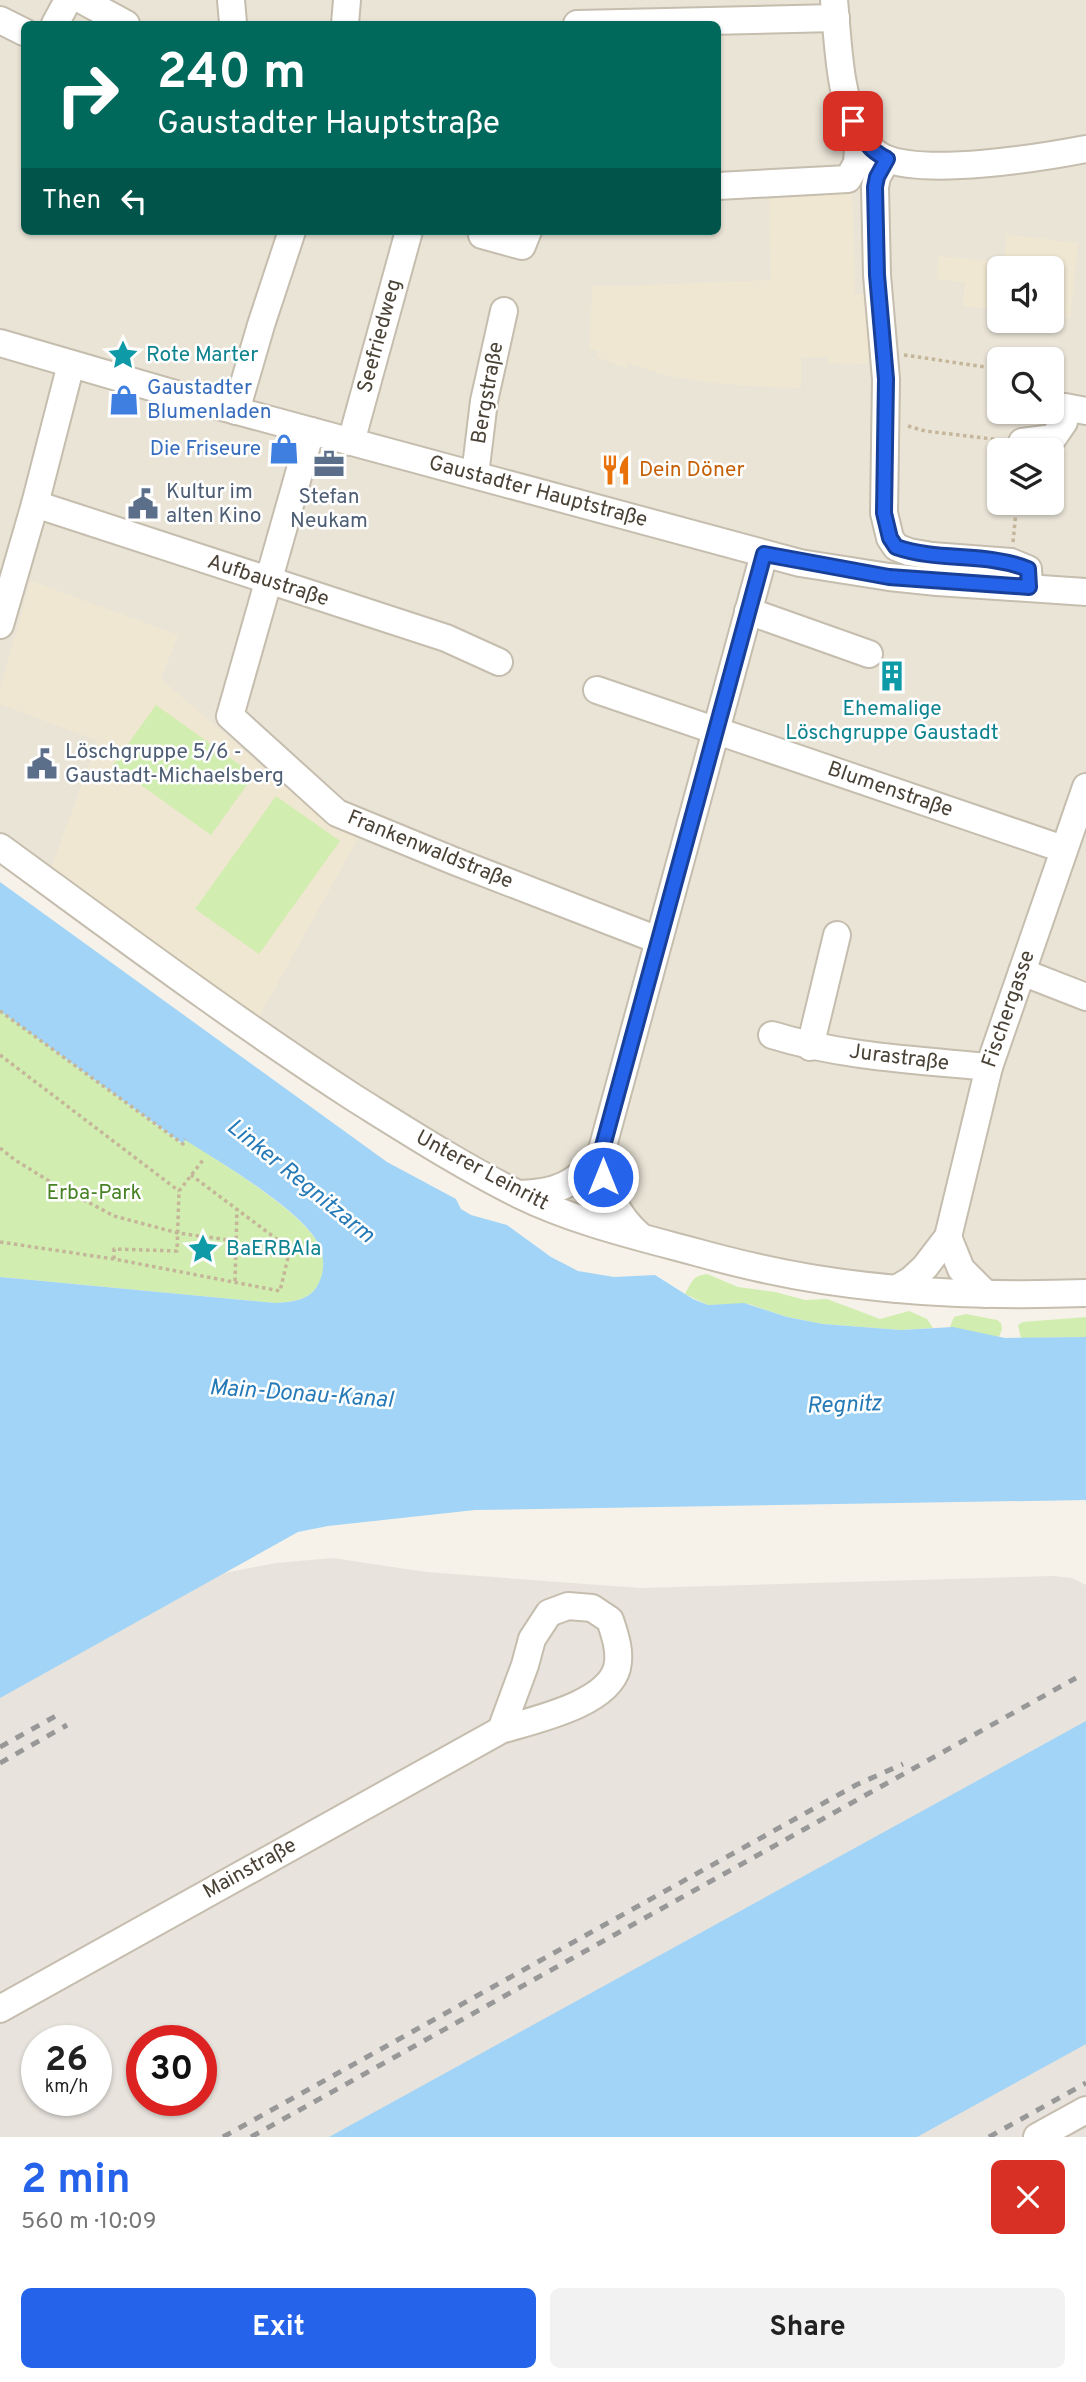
<!DOCTYPE html>
<meta charset="utf-8">
<style>
:root{--surface:#fff;--page:#f2f2f2;--text:#222;--muted:#767676;--accent:#2563eb}
body{margin:0;font-family:Overpass,sans-serif;background:var(--page);color:var(--text);height:100vh;display:flex;flex-direction:column;font-size:26px;white-space:nowrap}
*{box-sizing:border-box;margin:0}
p{font-size:23px;color:var(--muted)}
.icon{flex:none;width:38px;height:38px;fill:none;stroke:currentColor;stroke-width:2;stroke-linecap:round;stroke-linejoin:round}
.map{position:relative;height:2137px;overflow:hidden}
.side{display:flex;flex-direction:column;background:var(--surface);flex:1}
.side>*{flex:none}
.banner{position:absolute;left:21px;top:21px;width:700px;height:214px;border-radius:10px;box-shadow:0 2px 5px #0004;background:#00695c;color:#fff;overflow:hidden}
.fabs{position:absolute;left:987px;top:256px;display:grid;gap:14px}
.fabs a{display:grid;place-items:center;width:77px;height:77px;border-radius:10px;background:var(--surface);box-shadow:0 2px 5px #0004;font-size:35px}
.speed{position:absolute;left:21px;top:2025px;display:flex;gap:14px;font-size:35px;font-weight:700;text-align:center}
.speed>*{display:grid;place-content:center;width:91px;height:91px;border-radius:50%;background:var(--surface);box-shadow:0 2px 5px #0004;line-height:1}
.speed small{font-size:18px;font-weight:400}
.speed .limit{border:10px solid #d22;background:#fff;color:#111}
.pin{position:absolute;display:grid;place-items:center;width:60px;height:60px;color:#fff;margin:-30px;border-radius:14px;box-shadow:0 4px 10px #0006}
.me{position:absolute;width:77px;margin:-38px;rotate:0deg;stroke-linejoin:round;filter:drop-shadow(0 0 5px #0008)}
.turn{display:flex;align-items:center;gap:24px;height:147px;padding:0 21px;font-size:32px}
.turn .icon{width:91px;height:91px;stroke-width:2.5}
.turn b{display:block;font-size:49px;line-height:60px}
.then{display:flex;align-items:center;height:66px;padding:0 21px;background:#0003;gap:14px;font-size:26px}
.round{display:grid;place-items:center;flex:none;width:74px;height:74px;border-radius:10px;background:var(--page)}
.headline{display:flex;align-items:center;justify-content:space-between;height:119px;padding:0 21px}
h1{font-size:42px;font-weight:700;line-height:52px;color:var(--accent)}
.cta{display:flex;gap:14px;margin-top:auto;padding:14px 21px}
.cta a{flex:1;height:80px;border-radius:10px;background:var(--accent);color:#fff;font-size:28px;font-weight:700;line-height:80px;text-align:center}
.cta a+a{background:var(--page);color:var(--text)}
.map>svg:first-child{display:block}
.residential{fill:#eae4d7;fill-rule:evenodd}
.industrial{fill:#e8e3dd;fill-rule:evenodd}
.education{fill:#f0e7d2}
.green{fill:#d1edaf}
.water{fill:#a1d4f6}
.lines{fill:none;stroke-linecap:round;stroke-linejoin:round}
.minor-casing{stroke:#c5bdad;stroke-width:30}
.path{stroke:#c5b69a;stroke-width:3.5;stroke-dasharray:3.5 3.5;stroke-linecap:butt}
.minor{stroke:#fff;stroke-width:26}
.rail{stroke:#989898;stroke-width:5;stroke-dasharray:9 9;stroke-linecap:butt}
.route-casing{stroke:#184099;stroke-width:18}
.route{stroke:#2563eb;stroke-width:12}
.labels{text-anchor:middle;dominant-baseline:central;stroke-width:5;stroke-linejoin:round;paint-order:stroke}
.street-label{font-size:21px;fill:#4a4236;stroke:#fff}
.culture-label{font-size:21px;fill:#0d838f;stroke:#fff;text-anchor:start}
.shop-label{font-size:21px;fill:#366cbe;stroke:#fff;text-anchor:start}
.food-label{font-size:21px;fill:#c56008;stroke:#fff;text-anchor:start}
.service-label{font-size:21px;fill:#4e5e75;stroke:#fff;text-anchor:start}
.park-label{font-size:21px;fill:#478224;stroke:#fff}
.water-label{font-size:23px;font-style:italic;fill:#257ab7;stroke:#fff}
</style>
<div class="map">
<svg width="1086" height="2137" viewBox="0 0 1086 2137">
<rect width="100%" height="100%" fill="#f6f2e9"/>
<path class="residential" d="M0,0H1086V1286L890,1277L703,1245L579,1208L517,1185L413,1128L0,838ZM24,24H718V231H24ZM999,268H1052V320H999ZM999,359H1052V411H999ZM999,450H1052V502H999Z"/>
<path class="industrial" d="M0,1536L224,1573L276,1563L333,1558L426,1572L640,1588L1053,1576L1072,1578L1086,1585V2137H0ZM37,2040H96V2100H37ZM142,2040H201V2100H142Z"/>
<g class="education">
<polygon points="852,187 855,294 868,294 868,364 829,363 829,357 801,357 801,388 771,387 713,383 665,375 628,363 626,368 597,357 599,351 590,348 592,286 629,286 771,280 769,191"/>
<polygon points="1007,235 1078,243 1070,318 1052,316 1052,268 999,268 999,310 963,306 965,282 937,279 939,256 1004,263"/>
<polygon points="31,581 178,635 161,679 319,815 358,838 259,1017 50,871 98,741 0,704 0,688"/>
</g>
<g class="green">
<polygon points="156,705 254,775 211,835 113,765"/>
<polygon points="276,796 340,841 259,954 195,909"/>
<path d="M0,1011L182,1144L185,1139C217,1161 303,1211 319,1245C324,1255 325,1270 320,1281C312,1300 293,1302 275,1303L0,1277Z"/>
<path d="M707,1274L738,1287L775,1292L805,1300L827,1299L880,1319L909,1311L927,1319L933,1328L901,1330L823,1324L787,1317L749,1304L708,1305L685,1294C692,1282 692,1276 707,1274Z"/>
<polygon points="966,1314 997,1320 1001,1323 1002,1329 999,1337 950,1327 954,1317"/>
<polygon points="1086,1317 1086,1337 1021,1338 1018,1325 1023,1322"/>
</g>
<g class="water">
<path d="M0,882L387,1162L456,1199L461,1209L471,1215L507,1225L551,1257L578,1271L614,1277L655,1275L693,1299L708,1305L744,1303L787,1317L823,1324L901,1330L953,1327L1005,1338L1086,1337V1500L475,1510L328,1526L298,1532L0,1698V1277L275,1303C294,1302 313,1300 320,1280C325,1269 324,1254 318,1243C300,1209 220,1162 185,1140L183,1144L0,1011Z"/>
<polygon points="1086,1721 1086,2044 917,2137 329,2137"/>
</g>
<g class="lines">
<g class="minor-casing">
<g id="minor">
<polyline points="82,0 126,24"/>
<polyline points="231,0 233,23"/>
<path d="M834,0C838,40 839,96 858,131C864,142 873,153 884,158C927,176 1039,158 1086,149"/>
<polyline points="0,20 24,32"/>
<polyline points="55,24 68,0"/>
<polyline points="345,24 347,0"/>
<polyline points="577,24 836,18"/>
<polyline points="887,159 877,177 875,187 877,275 886,379 884,513 890,538 896,547 909,552 932,556 1011,562 1028,569 1029,587"/>
<polyline points="718,186 848,179 857,163 859,133"/>
<polyline points="482,235 522,246 528,231"/>
<polyline points="0,343 189,398 800,563 889,577 937,582 1086,592"/>
<polyline points="236,411 261,325 292,231"/>
<polyline points="311,431 230,716 337,813 454,861 658,940"/>
<polyline points="351,442 409,231"/>
<polyline points="1022,442 1053,438 1064,422 1065,407 1086,411"/>
<polyline points="475,475 484,401 504,311"/>
<polyline points="35,504 446,638 499,662"/>
<polyline points="748,611 869,654"/>
<polyline points="0,625 35,504 71,364"/>
<polyline points="597,690 1063,849"/>
<path d="M0,847C118,933 234,1020 356,1099C409,1132 462,1166 518,1194C567,1218 620,1232 673,1246C700,1253 727,1261 755,1267C863,1292 975,1297 1086,1293"/>
<polyline points="1022,972 1086,997"/>
<path d="M772,1035C843,1057 916,1060 989,1067"/>
<polyline points="810,1047 837,935"/>
<path d="M519,1194C558,1193 574,1184 600,1157"/>
<path d="M640,1236C616,1215 605,1189 600,1157L764,554"/>
<polyline points="948,1237 961,1269 986,1294"/>
<polyline points="896,1289 911,1280 925,1267 948,1237 989,1067 1086,787"/>
<path d="M0,2009L501,1730C533,1720 607,1705 617,1668C621,1652 615,1635 610,1620L592,1608L568,1606L549,1613L532,1639L525,1665L501,1730"/>
<polyline points="1037,2137 1086,2110"/>
</g>
</g>
<g class="path">
<polyline points="904,355 999,369"/>
<polyline points="1052,381 1061,387"/>
<polyline points="908,426 925,431 1001,440"/>
<polyline points="1013,542 1017,502"/>
<polyline points="0,1011 183,1144 185,1139"/>
<polyline points="0,1055 179,1191"/>
<polyline points="0,1148 15,1160 54,1184 114,1216 178,1233 236,1241"/>
<polyline points="0,1242 114,1259 280,1291 290,1249 191,1175"/>
<polyline points="114,1259 114,1249 177,1251 179,1191 203,1160"/>
<polyline points="235,1281 237,1210"/>
</g>
<use href="#minor" class="minor"/>
<g class="rail">
<polyline points="0,1747 61,1713"/>
<polyline points="0,1763 67,1725"/>
<polyline points="223,2137 856,1785 903,1764"/>
<polyline points="251,2137 1076,1678"/>
<polyline points="989,2137 1086,2083"/>
</g>
</g>
<g class="lines">
<g class="route-casing">
<path id="route" d="M603,1177L600,1157L764,554L889,577L1029,587L1028,569C986,552 939,562 896,547L890,538L884,513L886,379L877,275L875,187L877,177L887,159C870,151 861,138 853,121"/>
</g>
<use href="#route" class="route"/>
</g>
<defs>
<g id="sight-bare" transform="scale(2.415)"><path d="M0-6L1.8-2.2L6-1.7L2.9 1.2L3.7 5.4L0 3.3L-3.7 5.4L-2.9 1.2L-6-1.7L-1.8-2.2Z" fill="#0f9aa8" stroke="#fff" stroke-width="2.5" paint-order="stroke"/></g>
<g id="shop-bare" transform="scale(2.415)"><path d="M-5-2.5h2.3a2.7 3.5 0 0 1 5.4 0H5L5.5 6h-11ZM-1.5-2.5h3a1.5 2.3 0 0 0-3 0Z" fill="#3f7fe0" stroke="#fff" stroke-width="2.5" paint-order="stroke"/></g>
<g id="office-bare" transform="scale(2.415)"><path d="M-6-3h4V-5.5h4V-3h4V5H-6ZM-1-4.5V-3h2v-1.5ZM-6 0V1H6V0Z" fill="#5c6f8a" stroke="#fff" stroke-width="2.5" paint-order="stroke"/></g>
<g id="restaurant-bare" transform="scale(2.415)"><path d="M-5-6h1v4h1v-4h1v4h1v-4h1v5L-1.5 .5V6h-2V.5L-5-1ZM5-6V6H3V1.5H1.5Q1.5-4 5-6Z" fill="#e8710a" stroke="#fff" stroke-width="2.5" paint-order="stroke"/></g>
<g id="civic-bare" transform="scale(2.415)"><path d="M-.6-6.5H3V-4.5H.6V-3L4-1V1h2V6H-6V1h2V-1L-.6-3ZM-1.2 2.5V6h2.4V2.5Z" fill="#5c6f8a" stroke="#fff" stroke-width="2.5" paint-order="stroke"/></g>
<g id="building-bare" transform="scale(2.415)"><path d="M-4-6H4V6H1V3H-1V6H-4ZM-2.5-4.3h1.7v1.8h-1.7ZM.8-4.3h1.7v1.8H.8ZM-2.5-1h1.7V.8h-1.7ZM.8-1h1.7V.8H.8Z" fill="#0f9aa8" stroke="#fff" stroke-width="2.5" paint-order="stroke"/></g>
</defs>
<g fill-rule="evenodd">
<use href="#sight-bare" x="123" y="355"/>
<use href="#shop-bare" x="124" y="400"/>
<use href="#shop-bare" x="284" y="449"/>
<use href="#office-bare" x="329" y="464"/>
<use href="#restaurant-bare" x="616" y="470"/>
<use href="#civic-bare" x="143" y="504"/>
<use href="#building-bare" x="892" y="676"/>
<use href="#civic-bare" x="42" y="764"/>
<use href="#sight-bare" x="203" y="1249"/>
</g>
<g class="labels">
<g class="street-label">
<text transform="translate(380 336) rotate(-75)">Seefriedweg</text>
<text transform="translate(488 393) rotate(-80)">Bergstraße</text>
<text transform="translate(538 492) rotate(15)">Gaustadter Hauptstraße</text>
<text transform="translate(268 581) rotate(18)">Aufbaustraße</text>
<text transform="translate(890 790) rotate(19)">Blumenstraße</text>
<text transform="translate(430 850) rotate(22)">Frankenwaldstraße</text>
<text transform="translate(1009 1009) rotate(-71)">Fischergasse</text>
<text transform="translate(899 1058) rotate(7)">Jurastraße</text>
<text transform="translate(482 1171) rotate(28)">Unterer Leinritt</text>
<text transform="translate(250 1869) rotate(-29)">Mainstraße</text>
</g>
<g class="culture-label">
<text x="146" y="355">Rote Marter</text>
<text x="892" y="709" text-anchor="middle">Ehemalige<tspan x="892" dy="24">Löschgruppe Gaustadt</tspan></text>
<text x="226" y="1249">BaERBAla</text>
</g>
<g class="shop-label">
<text x="147" y="388">Gaustadter<tspan x="147" dy="24">Blumenladen</tspan></text>
<text x="261" y="449" text-anchor="end">Die Friseure</text>
</g>
<g class="food-label">
<text x="639" y="470">Dein Döner</text>
</g>
<g class="service-label">
<text x="166" y="492">Kultur im<tspan x="166" dy="24">alten Kino</tspan></text>
<text x="329" y="497" text-anchor="middle">Stefan<tspan x="329" dy="24">Neukam</tspan></text>
<text x="65" y="752">Löschgruppe 5/6 -<tspan x="65" dy="24">Gaustadt-Michaelsberg</tspan></text>
</g>
<g class="park-label">
<text x="94" y="1193">Erba-Park</text>
</g>
<g class="water-label">
<text transform="translate(300 1182) rotate(39)">Linker Regnitzarm</text>
<text transform="translate(301 1395) rotate(4)">Main-Donau-Kanal</text>
<text transform="translate(844 1406) rotate(-2)">Regnitz</text>
</g>
</g>
</svg>
<div class="fabs">
<a><svg class="icon" aria-label="sound" viewBox="0 0 24 24"><path d="M4 9h4l5-4v14l-5-4H4zM17 9q2 3 0 6"/></svg></a>
<a><svg class="icon" aria-label="search" viewBox="0 0 24 24"><circle cx="10" cy="10" r="6"/><path d="M15 15l6 6"/></svg></a>
<a><svg class="icon" aria-label="layers" viewBox="0 0 24 24"><path d="M12 4l9 5-9 5-9-5zM3 14l9 5 9-5"/></svg></a>
</div>
<div class="speed"><div>26<small>km/h</small></div><div class="limit">30</div></div>
<div class="pin" style="left:853px;top:121px;background:#d93025"><svg class="icon" aria-label="arrive" viewBox="0 0 24 24"><path d="M6 21V4h12l-3 4 3 4H6"/></svg></div>
<svg class="me" style="left:603px;top:1177px" viewBox="-20 -20 40 40"><circle r="17" fill="#2563eb" stroke="#fff" stroke-width="3"/><path d="M0-11L8 9 0 5-8 9z" fill="#fff"/></svg>
<div class="banner">
<div class="turn"><svg class="icon" aria-label="right" viewBox="0 0 24 24"><path d="M7 20v-9h11M14 6l5 5-5 5"/></svg><div><b>240 m</b>Gaustadter Hauptstraße</div></div>
<div class="then">Then<svg class="icon" aria-label="left" viewBox="0 0 24 24"><path d="M17 20v-9H6M10 6l-5 5 5 5"/></svg></div>
</div>
</div>
<section class="side">
<div class="headline"><div><h1>2 min</h1><p>560 m · 10:09</p></div><a class="round" style="background:#d93025;color:#fff"><svg class="icon" aria-label="close" viewBox="0 0 24 24"><path d="M6 6l12 12M18 6L6 18"/></svg></a></div>
<div class="cta"><a>Exit</a><a>Share</a></div>
</section>
